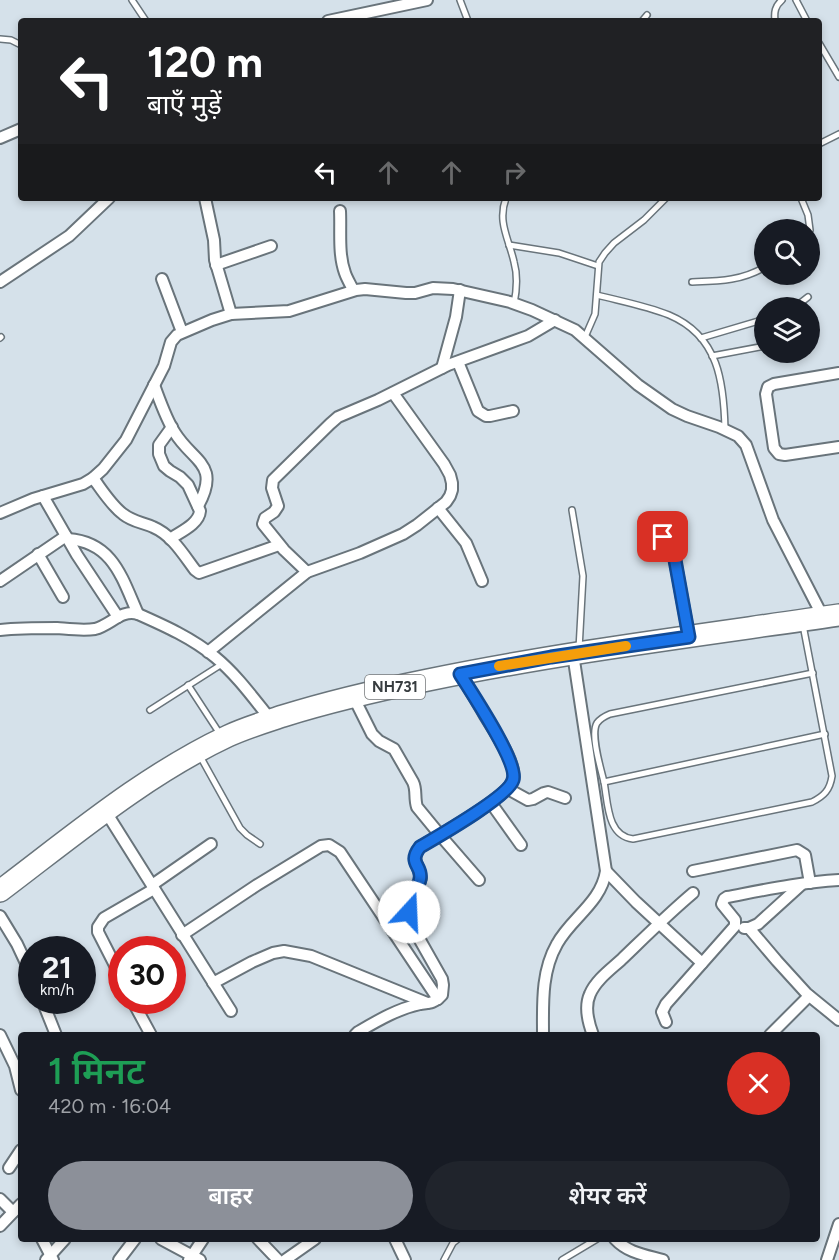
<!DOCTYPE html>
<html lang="hi">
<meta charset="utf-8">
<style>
:root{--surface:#171b24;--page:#20242c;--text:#f1f3f6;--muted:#9ea1a6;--accent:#8c9099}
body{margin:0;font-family:Figtree,"Noto Sans Devanagari",sans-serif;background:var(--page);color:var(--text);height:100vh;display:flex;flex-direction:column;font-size:22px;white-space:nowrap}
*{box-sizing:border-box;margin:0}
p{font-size:20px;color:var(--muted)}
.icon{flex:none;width:33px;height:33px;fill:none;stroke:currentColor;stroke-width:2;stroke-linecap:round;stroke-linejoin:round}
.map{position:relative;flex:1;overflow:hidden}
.panel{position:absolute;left:18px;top:1032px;width:802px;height:210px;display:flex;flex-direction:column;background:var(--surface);border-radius:6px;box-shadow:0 3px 9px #0003}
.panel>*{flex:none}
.hud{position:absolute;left:18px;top:18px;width:804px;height:183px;border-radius:6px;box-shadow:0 3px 9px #0003;background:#202124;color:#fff;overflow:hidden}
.tools{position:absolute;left:754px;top:219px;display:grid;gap:12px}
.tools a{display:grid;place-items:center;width:66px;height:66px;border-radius:50%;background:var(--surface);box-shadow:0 3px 9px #0003;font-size:30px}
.speed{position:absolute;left:18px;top:936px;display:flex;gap:12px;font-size:30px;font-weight:700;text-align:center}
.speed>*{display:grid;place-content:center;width:78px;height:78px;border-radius:50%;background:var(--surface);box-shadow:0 3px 9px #0003;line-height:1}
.speed small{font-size:15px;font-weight:400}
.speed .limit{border:9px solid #d22;background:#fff;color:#111}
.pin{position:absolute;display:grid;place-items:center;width:51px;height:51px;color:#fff;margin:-26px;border-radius:12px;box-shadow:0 3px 9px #0006}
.me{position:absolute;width:66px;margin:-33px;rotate:20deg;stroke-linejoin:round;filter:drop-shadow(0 0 4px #0008)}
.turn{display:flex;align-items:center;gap:21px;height:126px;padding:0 30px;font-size:27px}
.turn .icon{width:78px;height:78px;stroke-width:2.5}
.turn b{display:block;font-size:42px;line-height:51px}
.lanes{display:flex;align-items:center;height:57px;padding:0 30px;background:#0003;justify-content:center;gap:30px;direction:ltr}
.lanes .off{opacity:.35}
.round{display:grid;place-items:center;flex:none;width:63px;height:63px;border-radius:32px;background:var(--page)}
.summary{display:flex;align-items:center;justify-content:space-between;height:102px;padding:0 30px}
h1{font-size:36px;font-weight:600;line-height:45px;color:#1e9e55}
.action{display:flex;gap:12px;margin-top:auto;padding:12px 30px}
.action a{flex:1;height:69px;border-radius:36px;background:var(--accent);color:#fff;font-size:24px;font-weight:600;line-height:69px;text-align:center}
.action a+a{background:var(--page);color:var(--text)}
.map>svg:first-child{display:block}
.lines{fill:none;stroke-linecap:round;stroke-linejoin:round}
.lane-casing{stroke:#69747b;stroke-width:8}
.street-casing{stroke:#69747b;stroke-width:14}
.highway-casing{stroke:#69747b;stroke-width:24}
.lane{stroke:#fff;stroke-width:5}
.street{stroke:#fff;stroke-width:10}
.highway{stroke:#fff;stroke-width:21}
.route-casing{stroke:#114b97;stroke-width:15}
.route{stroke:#1a73e8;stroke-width:10}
.slow{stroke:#f59e0b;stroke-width:10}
.labels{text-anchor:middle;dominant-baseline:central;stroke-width:6;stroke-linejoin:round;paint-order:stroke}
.shield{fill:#fff;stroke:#747779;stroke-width:1.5}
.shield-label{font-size:15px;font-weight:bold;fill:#383d40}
</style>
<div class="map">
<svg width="839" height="1260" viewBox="0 0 839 1260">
<rect width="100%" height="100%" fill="#d5e1ea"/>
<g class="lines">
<g class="lane-casing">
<g id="lane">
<polyline points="132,0 146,21"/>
<polyline points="460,0 468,21"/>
<polyline points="796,0 807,21"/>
<polyline points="642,21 647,15"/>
<path d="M775,21C774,12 775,6 782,0"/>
<polyline points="0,39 11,40 21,45"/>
<polyline points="819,43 839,77"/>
<polyline points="819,144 839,134"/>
<path d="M506,198C497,222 509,239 514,262C518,276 517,289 514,304"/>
<polyline points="801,198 808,215 810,230"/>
<polyline points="509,245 559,253 598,266"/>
<path d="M692,282C719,281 741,281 765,267"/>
<path d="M597,295C620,301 647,306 669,315C719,336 724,383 725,430"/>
<polyline points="794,308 808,297"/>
<polyline points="585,337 595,314 599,262 605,253 614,243 644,220 666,198"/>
<polyline points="0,338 1,337"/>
<polyline points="701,338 765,319"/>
<polyline points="712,356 765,346"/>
<polyline points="572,510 583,576 579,649"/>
<path d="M813,673L610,714C605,716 600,719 597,723C590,734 601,769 604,782L825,734"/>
<polyline points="188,685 220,734"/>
<polyline points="150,710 222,664"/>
<polyline points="200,756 240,828 247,835 260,844"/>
<path d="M604,782C608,803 607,836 633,839L812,802C824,796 830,790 832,776L803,625"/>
<polyline points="444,1260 453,1243 458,1239"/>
<polyline points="562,1260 597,1239"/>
</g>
</g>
<g class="street-casing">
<g id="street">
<polyline points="328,21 427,0"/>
<polyline points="0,138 21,129"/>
<polyline points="205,198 214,240 215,260 231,314"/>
<path d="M340,211C341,231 338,254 345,273C347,279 351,285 353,290"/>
<polyline points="216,265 271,246"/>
<polyline points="162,279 182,332"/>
<polyline points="0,282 69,236 109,198"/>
<polyline points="458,362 478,411 486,416 490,416 513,411"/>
<polyline points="442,368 456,317 460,290"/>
<polyline points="839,373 774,384 768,387 766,394 774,448 779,454 785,455 839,447"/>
<path d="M154,385C160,401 166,419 175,433C193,462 221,464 198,506"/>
<path d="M93,478C102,490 111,505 123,514C133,522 142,522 153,527C172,535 183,554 195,570L199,573L279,545"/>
<polyline points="43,496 77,555 118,617"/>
<polyline points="438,508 466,543 482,581"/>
<polyline points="0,513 33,499 83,484 93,478 103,469 126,440 164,366 171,342 177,335 212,320 231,314 289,311 356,290 365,289 406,293 415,293 433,288 453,289 510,302 532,310 575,330 638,385 672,409 687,416 719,427 738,436 746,445 773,520 823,617"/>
<polyline points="663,537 672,551 675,560 689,637"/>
<path d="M68,539C113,542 122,578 138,614"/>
<path d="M170,539C180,532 199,524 200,511L188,485L180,477L170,471L164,466L159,454V445L172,427"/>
<polyline points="38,554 63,597"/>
<polyline points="307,572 284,550 263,524 265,518 274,512 278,506 272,488 273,480 330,424 338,417 378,400 448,365 528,336 555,320"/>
<polyline points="0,581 66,536"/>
<path d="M0,630C19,628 38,628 57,628C69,629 83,631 95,629C111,625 121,609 138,614C165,626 192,638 215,657C237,675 254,699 271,720"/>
<polyline points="208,652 307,572 360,553 403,534 417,525 446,502 450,496 452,490 452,483 450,475 444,464 393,393"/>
<path d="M353,696L372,734L379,741L394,749L413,782C417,790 414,798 417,807L440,835L479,880"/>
<polyline points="508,789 528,800 533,799 544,793 548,792 565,798"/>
<polyline points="491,803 521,845"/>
<polyline points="106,812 231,1011"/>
<polyline points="606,871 636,902 702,963"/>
<polyline points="693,871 797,850 805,855 810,883"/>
<polyline points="152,885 211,844"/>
<polyline points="0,916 17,944 32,976"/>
<polyline points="744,928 749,928 758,924 802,884"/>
<polyline points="749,928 777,961 807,994 839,1020"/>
<polyline points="182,935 257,885 321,846 329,845 340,852 438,999"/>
<polyline points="122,979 98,932 98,927 104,918 154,889"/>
<polyline points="213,983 252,962 273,953 284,951 311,956 427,1003"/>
<polyline points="42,1000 56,1035"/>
<polyline points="132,1000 151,1035"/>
<path d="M666,1022L662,1012L666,1004L735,926V920L722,904L724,899L727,897C764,890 801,882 839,880"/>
<polyline points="0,1035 15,1066 21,1090"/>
<path d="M355,1035L358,1032C377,1021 397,1009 420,1004C429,1003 435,1003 442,995L443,985L442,979L412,926C405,905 414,897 421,878C419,864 410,861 420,847C438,836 508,797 513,780C518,764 492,728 484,714C476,700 468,687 460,673"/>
<path d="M543,1035C543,1004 541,972 557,944C571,918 601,903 606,871L573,654"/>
<path d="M593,1035C588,1022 584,1007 590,994C596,980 610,970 621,960C645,937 668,914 693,893"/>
<polyline points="770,1035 809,996"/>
<polyline points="9,1168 21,1150"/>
<polyline points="0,1199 13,1212"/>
<polyline points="0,1226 21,1204"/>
<polyline points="42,1239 53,1260"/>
<polyline points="161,1239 200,1260"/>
<polyline points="258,1239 278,1260"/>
<polyline points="395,1239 405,1260"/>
<path d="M615,1239C628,1253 645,1255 663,1260"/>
<polyline points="46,1260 65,1239"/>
<polyline points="119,1260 135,1239"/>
<polyline points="189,1260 203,1239"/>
<polyline points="285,1260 315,1239"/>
<polyline points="827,1260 839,1224"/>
</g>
</g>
<g class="highway-casing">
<path id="highway" d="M0,891C73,836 145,775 228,736C245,728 265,722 283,716C331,701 379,690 428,680C564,652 702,635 839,615"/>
</g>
<use href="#lane" class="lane"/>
<use href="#street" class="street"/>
<use href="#highway" class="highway"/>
</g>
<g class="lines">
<g class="route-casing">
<path id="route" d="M409,912C409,908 409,905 410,902C412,894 419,887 420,879C423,865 407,864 420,847C437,837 509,796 513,780C519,763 471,692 460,674L551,657L689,637L675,560L672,551L663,537"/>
</g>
<use href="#route" class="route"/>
<polyline class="slow" points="499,666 626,646"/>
</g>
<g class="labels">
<rect class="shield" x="365" y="675" width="60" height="24" rx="4.5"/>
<g class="shield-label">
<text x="395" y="687">NH731</text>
</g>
</g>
</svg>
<div class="tools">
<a><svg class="icon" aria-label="search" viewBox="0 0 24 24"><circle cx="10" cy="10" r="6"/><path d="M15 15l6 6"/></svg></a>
<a><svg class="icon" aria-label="layers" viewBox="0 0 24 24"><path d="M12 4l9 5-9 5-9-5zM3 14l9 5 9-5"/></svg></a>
</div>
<div class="speed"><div>21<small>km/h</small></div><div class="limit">30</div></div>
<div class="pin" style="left:663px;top:537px;background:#d93025"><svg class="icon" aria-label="arrive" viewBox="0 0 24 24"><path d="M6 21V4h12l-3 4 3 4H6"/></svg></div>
<svg class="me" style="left:409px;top:912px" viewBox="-20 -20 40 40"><circle r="19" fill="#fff"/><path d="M0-13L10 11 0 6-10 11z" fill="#1a73e8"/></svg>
<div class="hud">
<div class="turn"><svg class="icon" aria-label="left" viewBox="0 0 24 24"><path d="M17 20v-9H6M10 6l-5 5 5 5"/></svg><div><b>120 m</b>बाएँ मुड़ें</div></div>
<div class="lanes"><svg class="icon" aria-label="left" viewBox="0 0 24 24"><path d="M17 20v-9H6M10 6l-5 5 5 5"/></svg><svg class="icon off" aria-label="ahead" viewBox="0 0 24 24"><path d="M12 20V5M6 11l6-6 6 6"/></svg><svg class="icon off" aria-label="ahead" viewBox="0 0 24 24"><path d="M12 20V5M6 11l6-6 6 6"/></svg><svg class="icon off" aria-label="right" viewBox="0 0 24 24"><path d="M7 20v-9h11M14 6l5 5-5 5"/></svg></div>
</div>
<section class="panel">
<div class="summary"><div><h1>1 मिनट</h1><p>420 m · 16:04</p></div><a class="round" style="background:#d93025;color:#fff"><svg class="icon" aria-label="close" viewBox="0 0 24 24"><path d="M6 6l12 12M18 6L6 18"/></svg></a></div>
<div class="action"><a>बाहर</a><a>शेयर करें</a></div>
</section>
</div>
